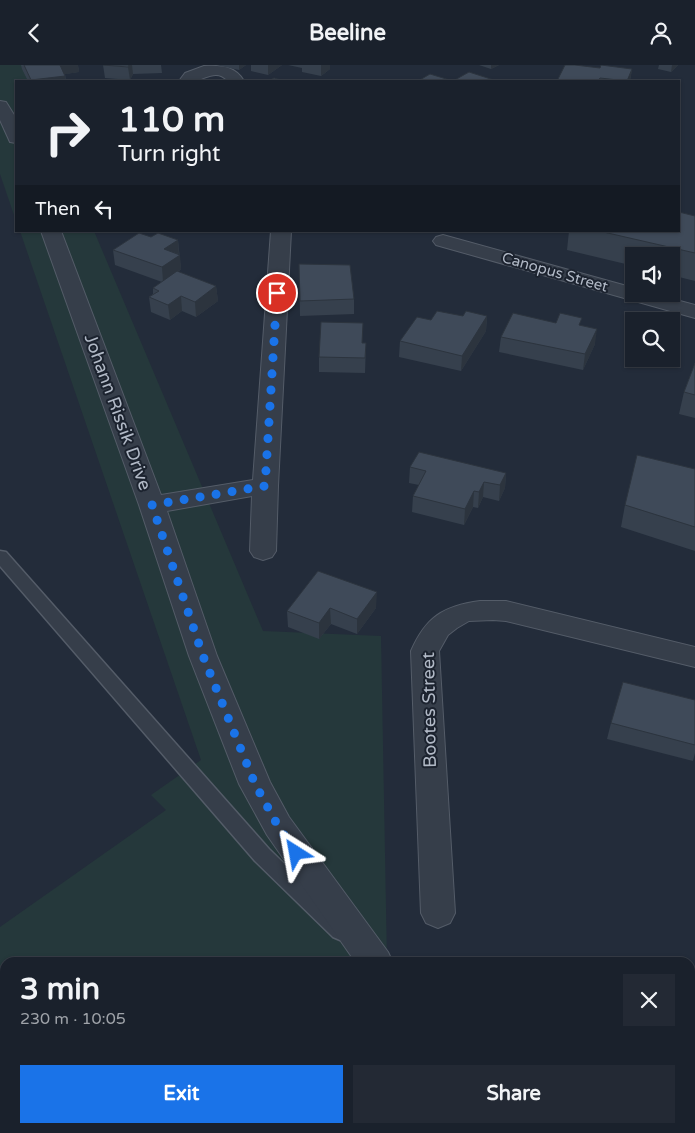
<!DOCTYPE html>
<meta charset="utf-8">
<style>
:root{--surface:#1a212c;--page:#232934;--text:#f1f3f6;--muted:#9fa3a9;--line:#383e48;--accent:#1a73e8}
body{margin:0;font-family:"Varela Round",sans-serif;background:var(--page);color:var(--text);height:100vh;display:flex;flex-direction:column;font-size:19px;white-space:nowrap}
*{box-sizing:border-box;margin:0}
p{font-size:16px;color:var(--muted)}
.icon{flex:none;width:28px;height:28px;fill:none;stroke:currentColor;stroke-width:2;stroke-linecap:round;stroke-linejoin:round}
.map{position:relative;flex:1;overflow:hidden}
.details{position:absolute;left:0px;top:892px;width:695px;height:176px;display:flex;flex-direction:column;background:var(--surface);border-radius:15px 15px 0 0;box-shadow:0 1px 4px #0004,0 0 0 1px var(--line)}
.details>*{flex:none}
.guide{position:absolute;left:15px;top:15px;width:665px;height:152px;border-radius:0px;box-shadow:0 1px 4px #0004,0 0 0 1px var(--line);background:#1a212c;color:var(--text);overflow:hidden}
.tools{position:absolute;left:625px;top:182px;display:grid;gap:10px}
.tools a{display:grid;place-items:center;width:55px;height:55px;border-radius:0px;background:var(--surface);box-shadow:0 1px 4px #0004,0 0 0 1px var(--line);font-size:25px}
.pin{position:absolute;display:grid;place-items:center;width:42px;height:42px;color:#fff;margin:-21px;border:2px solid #fff;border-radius:50%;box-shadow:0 1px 5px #0007}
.me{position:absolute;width:55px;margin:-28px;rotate:326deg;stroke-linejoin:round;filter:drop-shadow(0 0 4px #0008)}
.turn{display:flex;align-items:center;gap:18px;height:105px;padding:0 20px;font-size:22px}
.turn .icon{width:65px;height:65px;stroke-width:2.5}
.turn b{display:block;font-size:35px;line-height:42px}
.then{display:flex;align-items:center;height:48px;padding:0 20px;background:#0003;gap:10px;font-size:19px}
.round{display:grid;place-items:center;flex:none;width:52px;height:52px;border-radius:0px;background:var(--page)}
.headline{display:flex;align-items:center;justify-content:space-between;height:85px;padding:0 20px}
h1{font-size:30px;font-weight:700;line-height:38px}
.button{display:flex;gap:10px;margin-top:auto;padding:10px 20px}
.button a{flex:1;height:58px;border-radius:0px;background:var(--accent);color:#fff;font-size:20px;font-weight:700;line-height:58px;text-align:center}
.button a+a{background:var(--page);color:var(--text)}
header{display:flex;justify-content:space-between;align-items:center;height:65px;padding:0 20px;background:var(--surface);font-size:22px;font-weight:700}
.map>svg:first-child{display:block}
.green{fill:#25383b}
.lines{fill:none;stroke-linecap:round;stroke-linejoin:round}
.service-casing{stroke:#545c68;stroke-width:3}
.minor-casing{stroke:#545c68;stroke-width:2}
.service{fill:#363e4a;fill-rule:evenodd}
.minor{fill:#363e4a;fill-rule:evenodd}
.wall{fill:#36404d}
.shaded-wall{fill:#2c343e}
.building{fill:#3f4a59;stroke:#2c343e}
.route{stroke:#1a73e8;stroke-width:9;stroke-dasharray:0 16.2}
.labels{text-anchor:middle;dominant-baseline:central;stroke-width:4;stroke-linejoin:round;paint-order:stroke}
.far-street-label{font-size:15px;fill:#b1b9c6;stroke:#1c232f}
.street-label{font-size:18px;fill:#b1b9c6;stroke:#1c232f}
</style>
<header><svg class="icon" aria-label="back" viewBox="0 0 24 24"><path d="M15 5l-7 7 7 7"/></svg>Beeline<svg class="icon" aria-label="person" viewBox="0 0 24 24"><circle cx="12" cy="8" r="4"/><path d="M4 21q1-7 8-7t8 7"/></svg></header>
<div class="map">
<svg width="695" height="1068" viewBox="0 0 695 1068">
<rect width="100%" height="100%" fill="#232c3a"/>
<g class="green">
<polygon points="0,0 24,0 31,16 16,16 16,156 0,109"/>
<polygon points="20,166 94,166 263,566 381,571 387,897 5,898 5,1064 154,1064 148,1068 0,1068 0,862 166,745 151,730 201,695"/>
</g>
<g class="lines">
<g class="service-casing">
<polygon id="service" points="0,486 6,487 269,784 347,860 350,866 347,872 340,875 333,872 255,796 0,501"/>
</g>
<g class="minor-casing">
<g id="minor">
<path d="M204,1C221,0 235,1 244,16H228C217,4 207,13 195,16C190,17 183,16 179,16L185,8Z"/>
<polygon points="0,36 6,37 16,53 16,78 10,77 0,55"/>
<polygon points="41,166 61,166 161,430 253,415 271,166 291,166 278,421 276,486 272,492 263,495 254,492 250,486 252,431 167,446 217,591 270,717 289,752 388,887 393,898 356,898 267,770 239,719 189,591 139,440"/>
<polygon points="443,170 634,223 634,229 654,229 695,240 695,253 436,180 433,176 436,172"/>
<path d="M480,536H506L695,582V602L506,556L493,555L469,556L457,563L448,570L439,586L455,848L450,858L438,863L426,858L421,848L411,586C426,552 443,541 480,536Z"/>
<polygon points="173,1064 215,1064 214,1068 171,1068"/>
<polygon points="486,1064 525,1064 527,1068 487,1068"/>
</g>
</g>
<use href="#service" class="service"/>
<use href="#minor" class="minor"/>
</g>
<g class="wall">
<polygon points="21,0 78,0 79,7 65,9 66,16 28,16 22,4"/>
<polygon points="103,0 161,0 162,8 133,9 130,15 105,13"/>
<polygon points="216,0 246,0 239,5"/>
<polygon points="251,0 282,0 268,10 251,6"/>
<polygon points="288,0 330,0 330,4 321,11 302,7 302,3"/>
<polygon points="479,0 499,0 491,4"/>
<polygon points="659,0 678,0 671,7 658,4"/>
<polygon points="600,3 632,4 630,16 557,16"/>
<polygon points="695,151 695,216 671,210 671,191 634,191 634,201 567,185 569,166 679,166"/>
<polygon points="151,172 178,175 181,204 178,207 216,221 218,236 196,252 182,246 170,255 151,247 149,232 153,229 153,223 162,217 115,200 113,185"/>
<polygon points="299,199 354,234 354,249 300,251"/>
<polygon points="463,251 487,251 486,266 461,306 399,292 400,276 431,255"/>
<polygon points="556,258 581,261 595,279 583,305 499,287 501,272"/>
<polygon points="362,278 366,278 365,308 319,307 319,292"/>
<polygon points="695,298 695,353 679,349 684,327"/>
<polygon points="410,402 506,408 505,423 499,436 483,432 478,443 473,442 464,460 412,447 413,431 419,420 409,418"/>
<polygon points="695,404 695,486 621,462 625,440"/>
<polygon points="318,506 376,543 357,569 331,559 319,574 288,562 287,546"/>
<polygon points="695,635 695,688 693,696 607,674 611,658"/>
</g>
<g class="shaded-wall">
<polygon points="59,0 78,0 79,7 60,10"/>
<polygon points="129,0 132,0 133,9 130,15 128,2"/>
<polygon points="239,0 246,0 239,5"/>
<polygon points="268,0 282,0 268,10"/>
<polygon points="321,0 330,0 330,4 321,11"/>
<polygon points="491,0 499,0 491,4"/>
<polygon points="672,0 678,0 671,7"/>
<polygon points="632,4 630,16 627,16"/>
<polygon points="65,11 66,16 31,16 31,15"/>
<polygon points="178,175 179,189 164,184"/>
<polygon points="180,190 181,204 163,217 162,202"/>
<polygon points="216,221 218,236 196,252 195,237"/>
<polygon points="181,231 182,246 170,255 168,240"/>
<polygon points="487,251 486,266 461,306 462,291"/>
<polygon points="597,264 595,279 583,305 585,289"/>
<polygon points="506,408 505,423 499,436 500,420"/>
<polygon points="484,417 483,432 478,443 479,427"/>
<polygon points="474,426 473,442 464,460 465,444"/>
<polygon points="377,527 376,543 357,569 357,554"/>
<polygon points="330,543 331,559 319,574 319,558"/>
</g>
<g class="building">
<polygon points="24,0 60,0 65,11 31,15"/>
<polygon points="103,0 129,0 128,2"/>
<polygon points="565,0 575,0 600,3 601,0 632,4 627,16 600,13 598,16 583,15 583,16 557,16"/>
<polygon points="469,7 497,16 418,16 430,9 453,16"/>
<polygon points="274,13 285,16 268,16"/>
<polygon points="679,147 695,151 695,188 599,166 679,166"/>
<polygon points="139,168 151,172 158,168 178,175 164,184 180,190 162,202 113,185"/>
<polygon points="299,199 350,200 354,234 300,236"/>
<polygon points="177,206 216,221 195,237 181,231 168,240 149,232 159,226 153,223"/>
<polygon points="437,246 463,251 466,246 487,251 462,291 400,276 417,252 431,255"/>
<polygon points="513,248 556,258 560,248 582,253 579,260 597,264 585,289 501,272"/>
<polygon points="321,257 363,258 362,278 366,278 365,293 319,292"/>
<polygon points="695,298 695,330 684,327"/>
<polygon points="419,387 506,408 500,420 484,417 479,427 474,426 465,444 413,431 426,406 410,402"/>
<polygon points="637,390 695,404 695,462 625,440"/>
<polygon points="318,506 377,527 357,554 330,543 319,558 287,546"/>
<polygon points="623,617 695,635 695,680 611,658"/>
</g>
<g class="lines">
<polyline class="route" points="277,228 265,421 152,440 203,591 255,719 278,761 296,788"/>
</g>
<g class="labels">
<g class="far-street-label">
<text transform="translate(555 207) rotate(16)">Canopus Street</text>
</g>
<g class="street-label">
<text transform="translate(118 347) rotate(70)">Johann Rissik Drive</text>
<text transform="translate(429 645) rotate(-91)">Bootes Street</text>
</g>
</g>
</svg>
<div class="tools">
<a><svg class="icon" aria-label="sound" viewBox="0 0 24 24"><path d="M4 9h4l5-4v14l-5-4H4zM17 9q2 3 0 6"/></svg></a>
<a><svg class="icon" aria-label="search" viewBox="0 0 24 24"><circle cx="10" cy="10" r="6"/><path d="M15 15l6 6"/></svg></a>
</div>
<div class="pin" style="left:277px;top:228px;background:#d93025"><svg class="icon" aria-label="arrive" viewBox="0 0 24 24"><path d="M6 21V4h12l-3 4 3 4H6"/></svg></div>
<svg class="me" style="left:296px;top:788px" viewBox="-20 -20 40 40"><path d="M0-17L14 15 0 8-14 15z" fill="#1a73e8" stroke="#fff" stroke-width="4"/></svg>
<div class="guide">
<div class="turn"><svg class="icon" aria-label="right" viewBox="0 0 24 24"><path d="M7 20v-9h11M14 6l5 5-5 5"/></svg><div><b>110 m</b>Turn right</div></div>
<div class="then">Then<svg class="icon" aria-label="left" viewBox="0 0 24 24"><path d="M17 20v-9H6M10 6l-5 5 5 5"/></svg></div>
</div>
<section class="details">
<div class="headline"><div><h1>3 min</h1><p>230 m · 10:05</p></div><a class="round"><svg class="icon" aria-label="close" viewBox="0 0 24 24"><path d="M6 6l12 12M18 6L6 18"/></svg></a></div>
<div class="button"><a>Exit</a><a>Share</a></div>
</section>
</div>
